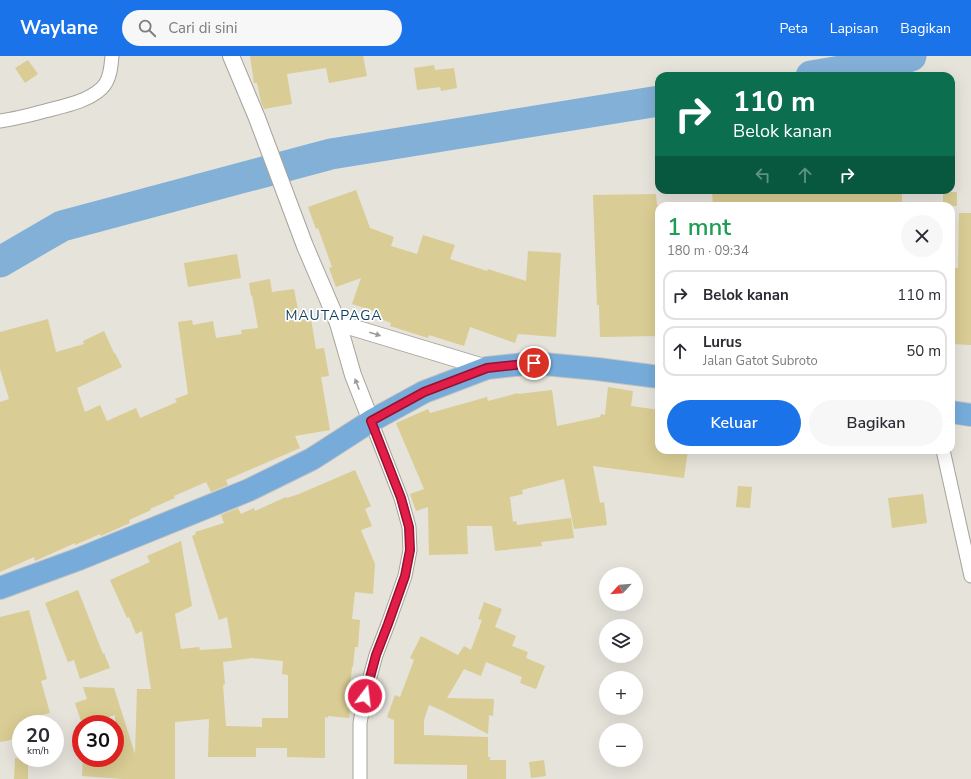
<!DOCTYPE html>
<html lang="id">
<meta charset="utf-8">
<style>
:root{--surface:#fff;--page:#f7f7f7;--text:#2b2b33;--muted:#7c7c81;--line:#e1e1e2;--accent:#1a73e8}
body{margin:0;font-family:"Nunito Sans",sans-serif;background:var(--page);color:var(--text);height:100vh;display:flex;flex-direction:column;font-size:15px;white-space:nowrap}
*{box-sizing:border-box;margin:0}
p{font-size:13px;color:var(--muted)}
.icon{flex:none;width:22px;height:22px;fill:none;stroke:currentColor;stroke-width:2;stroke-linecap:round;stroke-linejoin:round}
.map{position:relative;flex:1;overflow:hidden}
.side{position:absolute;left:655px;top:146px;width:300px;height:252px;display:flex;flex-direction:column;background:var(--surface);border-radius:12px;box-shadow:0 4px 16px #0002}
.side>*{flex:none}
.top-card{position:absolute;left:655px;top:16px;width:300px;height:122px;border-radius:12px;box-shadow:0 4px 16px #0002;background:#0b6e4f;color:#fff;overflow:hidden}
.needle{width:26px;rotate:244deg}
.fabs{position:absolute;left:599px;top:511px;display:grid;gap:8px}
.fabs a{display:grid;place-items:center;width:44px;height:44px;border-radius:50%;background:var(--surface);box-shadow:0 4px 16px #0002;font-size:20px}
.speed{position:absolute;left:12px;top:659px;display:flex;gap:8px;font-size:20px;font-weight:700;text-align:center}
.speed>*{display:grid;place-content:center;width:52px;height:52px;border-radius:50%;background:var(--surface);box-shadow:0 4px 16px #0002;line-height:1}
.speed small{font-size:10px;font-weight:400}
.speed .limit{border:6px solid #d22;background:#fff;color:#111}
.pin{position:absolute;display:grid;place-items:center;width:34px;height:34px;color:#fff;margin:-17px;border:2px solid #fff;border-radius:50%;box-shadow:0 1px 4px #0007}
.me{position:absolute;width:44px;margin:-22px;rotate:15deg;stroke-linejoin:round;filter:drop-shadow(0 0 3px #0008)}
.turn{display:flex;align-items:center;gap:14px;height:84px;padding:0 12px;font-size:18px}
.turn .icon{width:52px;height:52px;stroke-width:2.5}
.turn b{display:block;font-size:28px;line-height:34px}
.lanes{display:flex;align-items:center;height:38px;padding:0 12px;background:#0003;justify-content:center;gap:20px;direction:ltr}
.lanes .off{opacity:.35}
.round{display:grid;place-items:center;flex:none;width:42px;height:42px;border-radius:21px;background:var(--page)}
.overview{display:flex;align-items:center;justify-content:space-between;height:68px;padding:0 12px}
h1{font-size:24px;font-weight:600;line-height:30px;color:#1e9e55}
.cta{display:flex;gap:8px;margin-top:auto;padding:8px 12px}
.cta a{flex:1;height:46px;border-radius:24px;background:var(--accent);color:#fff;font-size:16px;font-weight:600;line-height:46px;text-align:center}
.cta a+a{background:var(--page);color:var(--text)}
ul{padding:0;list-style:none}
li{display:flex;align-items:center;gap:12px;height:50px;margin:0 8px 6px;padding:0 4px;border:2px solid var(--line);border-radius:12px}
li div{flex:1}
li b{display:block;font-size:15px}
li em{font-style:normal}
header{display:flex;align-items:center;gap:24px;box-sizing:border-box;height:56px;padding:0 20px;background:var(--accent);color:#fff}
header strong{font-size:19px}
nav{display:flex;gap:22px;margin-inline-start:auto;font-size:14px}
.search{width:280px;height:36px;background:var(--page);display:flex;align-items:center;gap:10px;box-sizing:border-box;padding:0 14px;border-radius:22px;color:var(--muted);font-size:15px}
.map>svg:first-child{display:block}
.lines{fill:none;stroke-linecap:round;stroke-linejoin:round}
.river{stroke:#83b0d7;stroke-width:31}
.building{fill:#d9cc94;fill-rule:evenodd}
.minor-casing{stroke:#a5a39b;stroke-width:15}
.tertiary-casing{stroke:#a5a39b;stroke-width:18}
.trunk-casing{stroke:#c1c1c0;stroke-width:24}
.minor{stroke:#fff;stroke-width:13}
.tertiary{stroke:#fff;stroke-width:16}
.trunk{stroke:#77acda;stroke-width:22}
.oneway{fill:#9b9b99}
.route-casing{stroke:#92132f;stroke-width:10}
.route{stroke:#e11d48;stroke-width:7}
.labels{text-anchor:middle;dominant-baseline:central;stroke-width:3.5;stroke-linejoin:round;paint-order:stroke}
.quarter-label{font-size:14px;letter-spacing:1px;fill:#0f4063;stroke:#fff}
</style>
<header>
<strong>Waylane</strong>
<div class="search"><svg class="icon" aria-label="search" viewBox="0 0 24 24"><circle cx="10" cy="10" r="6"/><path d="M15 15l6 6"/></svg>Cari di sini</div>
<nav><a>Peta</a><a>Lapisan</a><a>Bagikan</a></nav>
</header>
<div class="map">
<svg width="971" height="723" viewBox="0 0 971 723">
<rect width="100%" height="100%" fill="#e5e3da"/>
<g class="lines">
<g class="river">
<polyline points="811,20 895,6 911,0"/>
<polyline points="0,206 62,170 331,98 659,45"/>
</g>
</g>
<g class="building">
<polygon points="250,0 363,0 367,20 329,27 326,12 287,18 292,48 264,53 261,46 257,27 254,27"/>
<polygon points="28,4 38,18 25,27 15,12"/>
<polygon points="434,9 435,14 454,12 457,32 441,35 440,31 417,34 414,12"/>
<polygon points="356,134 370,172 394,181 391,190 417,198 423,179 455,189 450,203 487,215 488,213 526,225 528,195 561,197 556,281 518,278 515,287 470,271 464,290 429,279 428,282 390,270 391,267 378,262 380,257 352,248 361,222 336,231 329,212 332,211 318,172 316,173 308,151"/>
<polygon points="712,134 902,134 902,149 713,150"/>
<rect x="943" y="136" width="14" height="14"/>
<polygon points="656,138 657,149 659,149 659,280 600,281 599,249 597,249 593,139"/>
<polygon points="959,157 971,157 971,289 951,288 951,259 952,259 953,212 958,212"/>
<polygon points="237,198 241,222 188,231 184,207"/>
<polygon points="270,223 272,236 294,233 300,264 311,263 316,293 324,292 329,320 321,321 330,374 295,380 300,392 226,424 228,429 211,436 206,426 174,440 175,442 150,453 151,454 129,464 130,467 101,480 100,478 75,489 75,487 35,505 34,501 0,516 0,346 9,343 0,313 0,276 48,263 56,296 84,288 83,285 104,275 114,297 115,297 122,311 77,332 85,356 100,349 107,365 136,352 140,362 177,346 175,343 188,338 178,266 192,264 193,269 213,265 216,282 242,278 241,274 258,272 252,239 251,240 249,227"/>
<polygon points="608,331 633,335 631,350 659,354 659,394 688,394 684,422 593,410 600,447 604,446 607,469 574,473 564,423 522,434 523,438 510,441 513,466 516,465 517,469 571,462 574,482 541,486 542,490 495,495 492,470 467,470 468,498 429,499 428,451 416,455 410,438 424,433 396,367 428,353 430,357 487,341 488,345 518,337 518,338 552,334 557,370 600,361 601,358 605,359"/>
<path d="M355,414L371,450L365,453L372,470L361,474L375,508L373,538L355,536L352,563L360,564L358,591H355L353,611H352L349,642H351L349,662L328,660V662L325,661V702L287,701V692H256V701H208L209,663L175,666V723H123L82,720L83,702H115V659L87,668H82L75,647L87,643L83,631L114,632L135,698L137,633H151L142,575L136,578L129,561L127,562L110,524L150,506L147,500L181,485L192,550L175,558L181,593L199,591L200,594L232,592L227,561L219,564L192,480L196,478L195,476L224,467L221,459L238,452L241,458L254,452L255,455L286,441L287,442L299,438ZM252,602L283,605L282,618L288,619V662H262V671L226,670L223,629L225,628L223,606Z"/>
<polygon points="738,430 752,431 750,452 736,451"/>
<polygon points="923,438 927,467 892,472 888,442"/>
<polygon points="78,534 103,598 104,597 110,612 80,623 74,604 68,606 45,547"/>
<polygon points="484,546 502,553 495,571 516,580 512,590 528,596 526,602 545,610 536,633 520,627 522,621 486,606 481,620 464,613 447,642 494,643 493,660 489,659 488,678 443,655 429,649 424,664 424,679 488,681 488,701 490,701 490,704 506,704 506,723 467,723 467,709 394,708 394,664 387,661 395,639 400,641 414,604 410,602 421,580 458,599 464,590 471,594 482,564 478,563"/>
<polygon points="29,554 47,623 41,625 50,657 26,663 27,668 21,668 21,682 0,686 0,561"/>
<polygon points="15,702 28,703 28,723 14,723"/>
<polygon points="544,704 546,720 531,722 529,706"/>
</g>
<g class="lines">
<g class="minor-casing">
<g id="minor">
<path d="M0,65C15,63 30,59 45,55C64,50 87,46 102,32C110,24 111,11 112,0"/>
<polyline points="943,394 971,520"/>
<polyline points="360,723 360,667 365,639 376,599 388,568 405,520 410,494 409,471 401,442 371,365"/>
</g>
</g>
<g class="tertiary-casing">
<g id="tertiary">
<polyline points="231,0 257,62 305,190 338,267 353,319 371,365"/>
<polyline points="338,267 487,312"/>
</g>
</g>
<g class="trunk-casing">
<g id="trunk">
<polyline points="951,356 971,359"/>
<polyline points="0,532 79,503 249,434 312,403 371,365 424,336 487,312 533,307 597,313 659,321"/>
</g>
</g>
<use href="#minor" class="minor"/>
<use href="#tertiary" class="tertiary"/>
<use href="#trunk" class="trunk"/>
</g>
<defs><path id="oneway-solid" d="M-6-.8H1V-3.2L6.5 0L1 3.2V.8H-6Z"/></defs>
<g class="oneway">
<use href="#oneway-solid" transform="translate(375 278) rotate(17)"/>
<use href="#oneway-solid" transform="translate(357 328) rotate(-111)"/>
</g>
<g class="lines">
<g class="route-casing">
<polyline id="route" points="365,640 376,599 388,568 405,520 410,494 409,471 401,442 371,365 424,336 487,312 534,307"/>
</g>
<use href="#route" class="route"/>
</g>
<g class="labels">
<g class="quarter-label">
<text x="334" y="259">MAUTAPAGA</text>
</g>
</g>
</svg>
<div class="fabs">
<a><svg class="needle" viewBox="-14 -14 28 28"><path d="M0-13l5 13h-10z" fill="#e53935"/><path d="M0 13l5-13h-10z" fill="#7c7c81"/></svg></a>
<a><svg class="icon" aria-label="layers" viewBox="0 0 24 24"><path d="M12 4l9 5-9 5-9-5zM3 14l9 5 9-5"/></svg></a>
<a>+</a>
<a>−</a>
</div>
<div class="speed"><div>20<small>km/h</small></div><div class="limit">30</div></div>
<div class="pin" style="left:534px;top:307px;background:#d93025"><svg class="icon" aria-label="arrive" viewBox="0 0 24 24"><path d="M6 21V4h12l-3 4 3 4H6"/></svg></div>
<svg class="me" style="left:365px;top:640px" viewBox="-20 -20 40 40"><circle r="17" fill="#e11d48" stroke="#fff" stroke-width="3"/><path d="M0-11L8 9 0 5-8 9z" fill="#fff"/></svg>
<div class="top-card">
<div class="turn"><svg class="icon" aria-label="right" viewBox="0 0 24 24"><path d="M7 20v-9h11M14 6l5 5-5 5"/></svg><div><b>110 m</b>Belok kanan</div></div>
<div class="lanes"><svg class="icon off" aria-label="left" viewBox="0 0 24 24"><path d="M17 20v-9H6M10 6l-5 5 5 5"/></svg><svg class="icon off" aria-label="ahead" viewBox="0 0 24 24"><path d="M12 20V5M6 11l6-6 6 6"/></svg><svg class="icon" aria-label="right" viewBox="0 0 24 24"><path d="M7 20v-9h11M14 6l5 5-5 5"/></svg></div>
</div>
<section class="side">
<div class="overview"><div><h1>1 mnt</h1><p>180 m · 09:34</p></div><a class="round"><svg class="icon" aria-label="close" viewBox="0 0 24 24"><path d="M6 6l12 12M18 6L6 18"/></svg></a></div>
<ul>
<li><svg class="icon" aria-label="right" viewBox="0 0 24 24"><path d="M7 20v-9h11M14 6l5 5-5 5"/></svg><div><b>Belok kanan</b></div><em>110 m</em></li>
<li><svg class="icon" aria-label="ahead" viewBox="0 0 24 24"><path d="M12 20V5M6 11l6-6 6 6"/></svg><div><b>Lurus</b><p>Jalan Gatot Subroto</p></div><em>50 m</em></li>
</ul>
<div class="cta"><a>Keluar</a><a>Bagikan</a></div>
</section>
</div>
